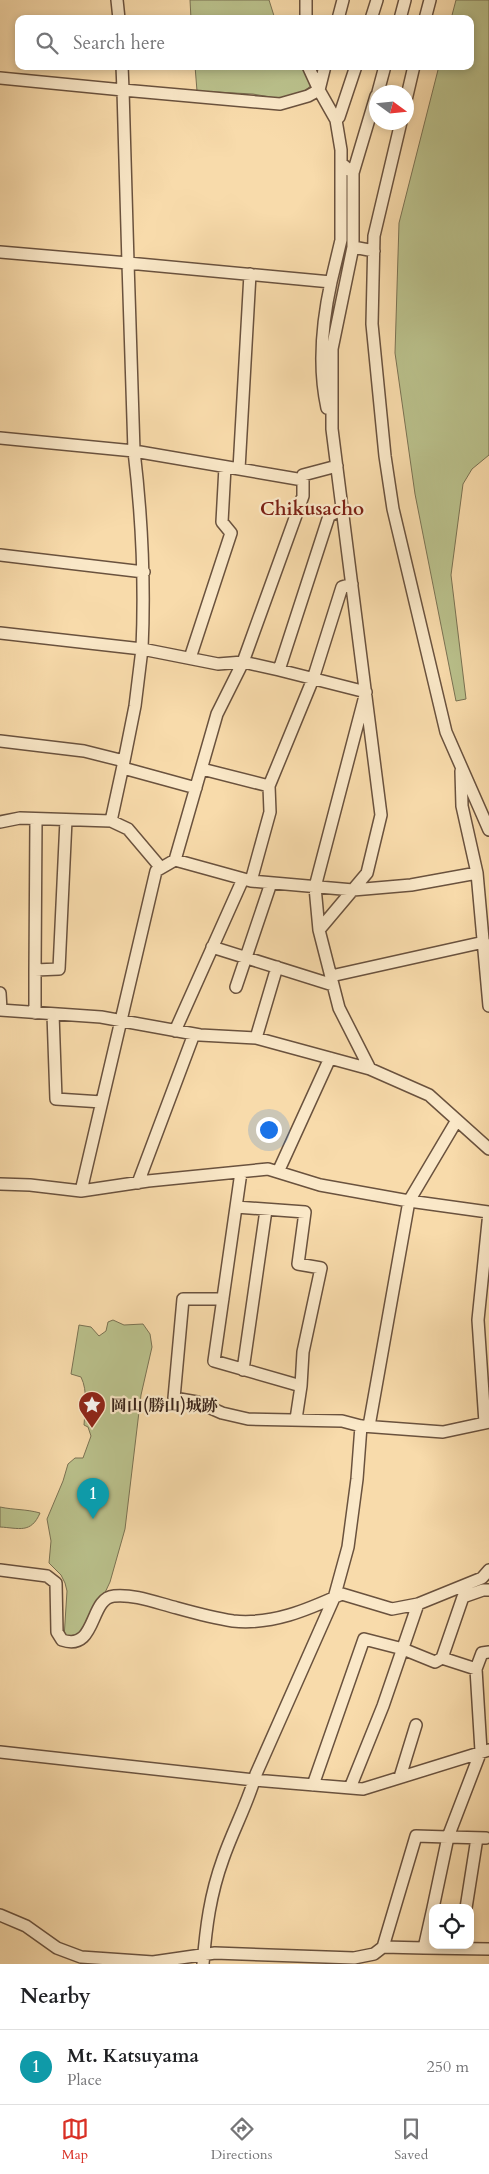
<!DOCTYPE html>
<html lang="en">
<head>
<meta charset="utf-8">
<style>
  body { margin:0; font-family:Cardo,"Noto Serif JP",serif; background:#f2f2f2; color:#202124 }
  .controls { position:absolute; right:15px; bottom:15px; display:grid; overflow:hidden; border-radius:10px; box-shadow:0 2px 8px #0003 }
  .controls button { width:45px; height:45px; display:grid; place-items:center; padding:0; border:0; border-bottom:1px solid #e0e0e0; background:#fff; color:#202124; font:25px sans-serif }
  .compass { position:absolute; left:369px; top:85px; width:45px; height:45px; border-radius:50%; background:#fff; box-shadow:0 2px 8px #0003; rotate:105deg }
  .you { position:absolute; left:268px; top:1129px; width:18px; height:18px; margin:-12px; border:4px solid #fff; border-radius:50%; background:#1a73e8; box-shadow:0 0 0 8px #1a73e833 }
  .badge { display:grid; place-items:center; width:32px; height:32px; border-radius:50%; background:#d93025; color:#fff; font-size:16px; font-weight:700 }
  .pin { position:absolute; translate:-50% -41px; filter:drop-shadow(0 1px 2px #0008) }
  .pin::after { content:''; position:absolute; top:26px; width:18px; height:15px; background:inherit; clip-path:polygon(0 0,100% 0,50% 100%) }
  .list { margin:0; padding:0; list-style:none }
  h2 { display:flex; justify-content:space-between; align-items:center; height:65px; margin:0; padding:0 20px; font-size:21px }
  h2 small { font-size:16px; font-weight:400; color:#757577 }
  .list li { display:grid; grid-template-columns:32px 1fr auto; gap:15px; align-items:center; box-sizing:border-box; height:75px; padding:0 20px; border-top:1px solid #e0e0e0 }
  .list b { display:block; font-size:19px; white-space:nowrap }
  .list p { margin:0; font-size:16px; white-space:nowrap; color:#757577 }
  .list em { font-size:16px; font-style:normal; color:#757577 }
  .icon { flex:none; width:28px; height:28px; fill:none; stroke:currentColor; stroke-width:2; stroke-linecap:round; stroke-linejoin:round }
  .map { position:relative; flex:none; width:489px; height:1964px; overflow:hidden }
  .search { position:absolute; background:#fff; box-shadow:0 2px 8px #0003; left:15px; right:15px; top:15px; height:55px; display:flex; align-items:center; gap:12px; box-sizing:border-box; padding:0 18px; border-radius:10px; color:#757577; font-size:19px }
  .sheet { height:140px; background:#fff }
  nav { display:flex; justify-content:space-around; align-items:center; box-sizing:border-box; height:70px; border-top:1px solid #e0e0e0; background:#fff; font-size:14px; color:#757577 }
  nav a { display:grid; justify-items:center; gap:2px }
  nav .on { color:#d93025 }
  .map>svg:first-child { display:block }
  .green { fill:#bac18c; stroke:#7a7253 }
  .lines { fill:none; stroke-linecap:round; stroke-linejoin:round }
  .minor-casing { stroke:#6a523e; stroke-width:14 }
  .minor { stroke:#fae8c8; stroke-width:11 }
  .labels { text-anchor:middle; stroke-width:4.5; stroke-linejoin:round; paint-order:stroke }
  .poi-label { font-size:16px; font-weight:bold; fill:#3a241a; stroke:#fae8c8; text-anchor:start }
  .quarter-label { font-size:19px; font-weight:bold; fill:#7a1f14; stroke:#fae8c8 }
</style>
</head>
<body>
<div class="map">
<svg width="489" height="1964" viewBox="0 0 489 1964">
  <rect width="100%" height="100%" fill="#f8dbab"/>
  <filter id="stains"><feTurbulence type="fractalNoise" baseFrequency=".004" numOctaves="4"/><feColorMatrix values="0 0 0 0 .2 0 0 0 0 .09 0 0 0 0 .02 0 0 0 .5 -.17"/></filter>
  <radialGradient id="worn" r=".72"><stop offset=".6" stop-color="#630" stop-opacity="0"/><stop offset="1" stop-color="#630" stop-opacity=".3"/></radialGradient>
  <path class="green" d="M 190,0 L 269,0 L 275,19 L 191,19 Z
    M 456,0 L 489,0 L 489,455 L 472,469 L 463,484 L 451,575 L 466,699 L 456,701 L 415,494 L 395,353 L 399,223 L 439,66 L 470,66 L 470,19 L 451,19 Z
    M 195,66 L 304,66 L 312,85 L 296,97 L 281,99 L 253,94 L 197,91 Z
    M 113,1320 L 124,1325 L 143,1324 L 150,1334 L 152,1347 L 141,1395 L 125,1529 L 110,1582 L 84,1637 L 64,1638 L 67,1591 L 65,1583 L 61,1575 L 49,1563 L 51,1541 L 47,1519 L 63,1481 L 68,1464 L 75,1458 L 83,1458 L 91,1436 L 88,1427 L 84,1425 C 85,1410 88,1391 81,1377 L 71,1374 L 79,1325 L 91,1327 L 99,1336 L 106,1331 L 108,1322 Z
    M 0,1507 C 14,1510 26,1509 40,1513 C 31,1534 19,1528 0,1527 Z"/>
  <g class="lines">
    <defs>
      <path id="minor" d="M 117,0 L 119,19
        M 306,19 L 306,0
        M 338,19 L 343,0
        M 371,19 L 377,0
        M 400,19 L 405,0
        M 425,19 L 430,0
        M 308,66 L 319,90
        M 0,78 L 123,90 L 122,66
        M 319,90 L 325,66
        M 378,92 L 385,66
        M 406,100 L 414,66
        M 336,120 L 339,117 L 356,66
        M 401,122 L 374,236 L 372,324 L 385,456 L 393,509 L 446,732 L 489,830
        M 342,164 L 353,173 L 353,247
        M 353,173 L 376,96
        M 0,252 L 128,263 L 123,90 L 280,104 L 308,96 L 319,90 L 336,120 L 341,150 L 341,240 L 331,282
        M 0,438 L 134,451 L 128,263 L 331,282 C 322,323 318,367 327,408
        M 239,469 L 250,274
        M 0,555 L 144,572
        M 352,584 L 342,587 L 313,679 L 269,786 L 270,812 L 251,881 L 353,890 L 411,885 L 477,873
        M 0,633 L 142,649 L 135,706 L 124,761
        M 190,658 L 231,533 L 222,522 L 225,467
        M 243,662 L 218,664 L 142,649 C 145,583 142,518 134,451 L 303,480
        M 243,662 L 217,714 L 175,860 L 251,881
        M 279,670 L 243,662 L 303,496 L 303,475 L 337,466
        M 0,741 L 84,751 L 124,761 L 111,821 L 128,829 L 161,868
        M 123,768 L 196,788
        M 202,769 L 269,786
        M 461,771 L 462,806 L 477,873 L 489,1006
        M 36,819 L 35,970 L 59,969 L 66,820
        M 0,822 L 20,818 L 111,821
        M 319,930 L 315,887 L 366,692 L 279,670 L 329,516 L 342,509
        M 212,947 L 333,985
        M 35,970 L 35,1013
        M 331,976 L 484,942
        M 236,987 L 271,883
        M 0,993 L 1,1010
        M 0,1010 L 101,1017 L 200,1035 L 256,1038 L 370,1069 L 429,1095 L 489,1149
        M 53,1014 L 56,1099 L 102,1102
        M 175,1031 L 243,879
        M 256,1038 L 277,967
        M 370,1069 L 339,1008 L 319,930 L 367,873 L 381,815 L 332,429 L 332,349 L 353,247 L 374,251
        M 241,1172 L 214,1361 L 301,1386 L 296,1419
        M 278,1172 L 330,1058
        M 138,1183 L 194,1034
        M 0,1184 L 30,1185 L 81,1191 L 148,1181 L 268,1169 L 320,1185 L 409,1201 L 488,1212
        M 81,1191 L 156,871 L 175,860
        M 236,1207 L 305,1212 L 298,1264 L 321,1268 L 303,1352 L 301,1386
        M 243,1370 L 266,1210
        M 485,1423 L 478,1320 L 489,1212
        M 362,1426 L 443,1432 L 489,1422
        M 369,1426 L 409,1201 L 457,1120
        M 0,1570 L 47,1576 L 56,1583 L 57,1632 L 62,1640 C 97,1652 89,1598 114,1596 C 135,1594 157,1603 177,1608 C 195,1613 214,1618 233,1621 C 272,1625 307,1610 342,1594 L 392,1609 L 418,1604 L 482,1578 L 489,1570
        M 489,1590 L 483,1590 L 463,1597 L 442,1658 L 476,1669 L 482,1653 L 489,1652
        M 476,1669 L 481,1751 L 448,1837 L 486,1838
        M 0,1752 L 254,1780 L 363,1789 L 489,1750
        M 400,1777 L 416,1725
        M 313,1785 L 364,1639 L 403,1649 L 435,1662 L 442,1658
        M 350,1788 L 383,1706 L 418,1604
        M 433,1908 L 424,1948 L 489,1949
        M 466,1908 L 477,1838
        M 0,1915 L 26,1926 L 57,1948 L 81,1957 L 153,1962 L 215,1953 L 354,1958 L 374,1954 L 383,1947
        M 424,1948 L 383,1947 L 416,1836 L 448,1837 L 433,1908
        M 203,1964 C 206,1927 210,1895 223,1859 C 233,1830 248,1803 256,1774 L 334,1598 L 348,1547 L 357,1479 L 361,1426 L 342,1421 L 248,1419 L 222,1413 L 197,1402 L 174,1398 L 183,1299 L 223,1299"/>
    </defs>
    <use href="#minor" class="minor-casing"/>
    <use href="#minor" class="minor"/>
  </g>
  <defs>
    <symbol id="sight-pin" viewBox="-11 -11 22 30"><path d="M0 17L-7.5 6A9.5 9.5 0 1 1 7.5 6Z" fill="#8f2418" stroke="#fae8c8"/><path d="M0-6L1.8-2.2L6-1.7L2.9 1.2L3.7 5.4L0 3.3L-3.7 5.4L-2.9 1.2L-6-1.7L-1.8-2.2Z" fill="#fff"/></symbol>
  </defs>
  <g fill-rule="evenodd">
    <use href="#sight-pin" x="76" y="1389" width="32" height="43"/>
  </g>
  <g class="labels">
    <g class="poi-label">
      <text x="111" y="1411">岡山(勝山)城跡</text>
    </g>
    <g class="quarter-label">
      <text x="312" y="515">Chikusacho</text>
    </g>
  </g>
  <rect width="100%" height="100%" filter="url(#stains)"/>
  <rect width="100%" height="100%" fill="url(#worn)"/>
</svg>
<div class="controls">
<button><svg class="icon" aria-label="locate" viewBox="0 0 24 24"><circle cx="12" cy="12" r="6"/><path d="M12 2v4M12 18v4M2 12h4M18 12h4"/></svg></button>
</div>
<svg class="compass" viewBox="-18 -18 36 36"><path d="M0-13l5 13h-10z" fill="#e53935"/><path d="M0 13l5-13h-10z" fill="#757577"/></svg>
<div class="you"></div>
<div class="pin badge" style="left:93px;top:1519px;background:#0f9aa8">1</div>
<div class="search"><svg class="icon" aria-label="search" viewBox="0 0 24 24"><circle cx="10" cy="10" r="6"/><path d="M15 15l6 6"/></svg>Search here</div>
</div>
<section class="sheet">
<h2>Nearby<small></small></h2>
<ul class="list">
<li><span class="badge" style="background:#0f9aa8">1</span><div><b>Mt. Katsuyama</b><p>Place</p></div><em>250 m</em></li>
</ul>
</section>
<nav>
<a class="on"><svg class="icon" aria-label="map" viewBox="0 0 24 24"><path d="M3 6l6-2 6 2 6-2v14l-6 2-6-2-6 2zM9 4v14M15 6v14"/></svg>Map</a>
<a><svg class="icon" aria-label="directions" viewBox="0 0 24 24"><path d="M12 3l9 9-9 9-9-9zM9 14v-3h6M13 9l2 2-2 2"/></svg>Directions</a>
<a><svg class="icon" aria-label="saved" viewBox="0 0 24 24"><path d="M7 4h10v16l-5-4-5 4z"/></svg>Saved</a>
</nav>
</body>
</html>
